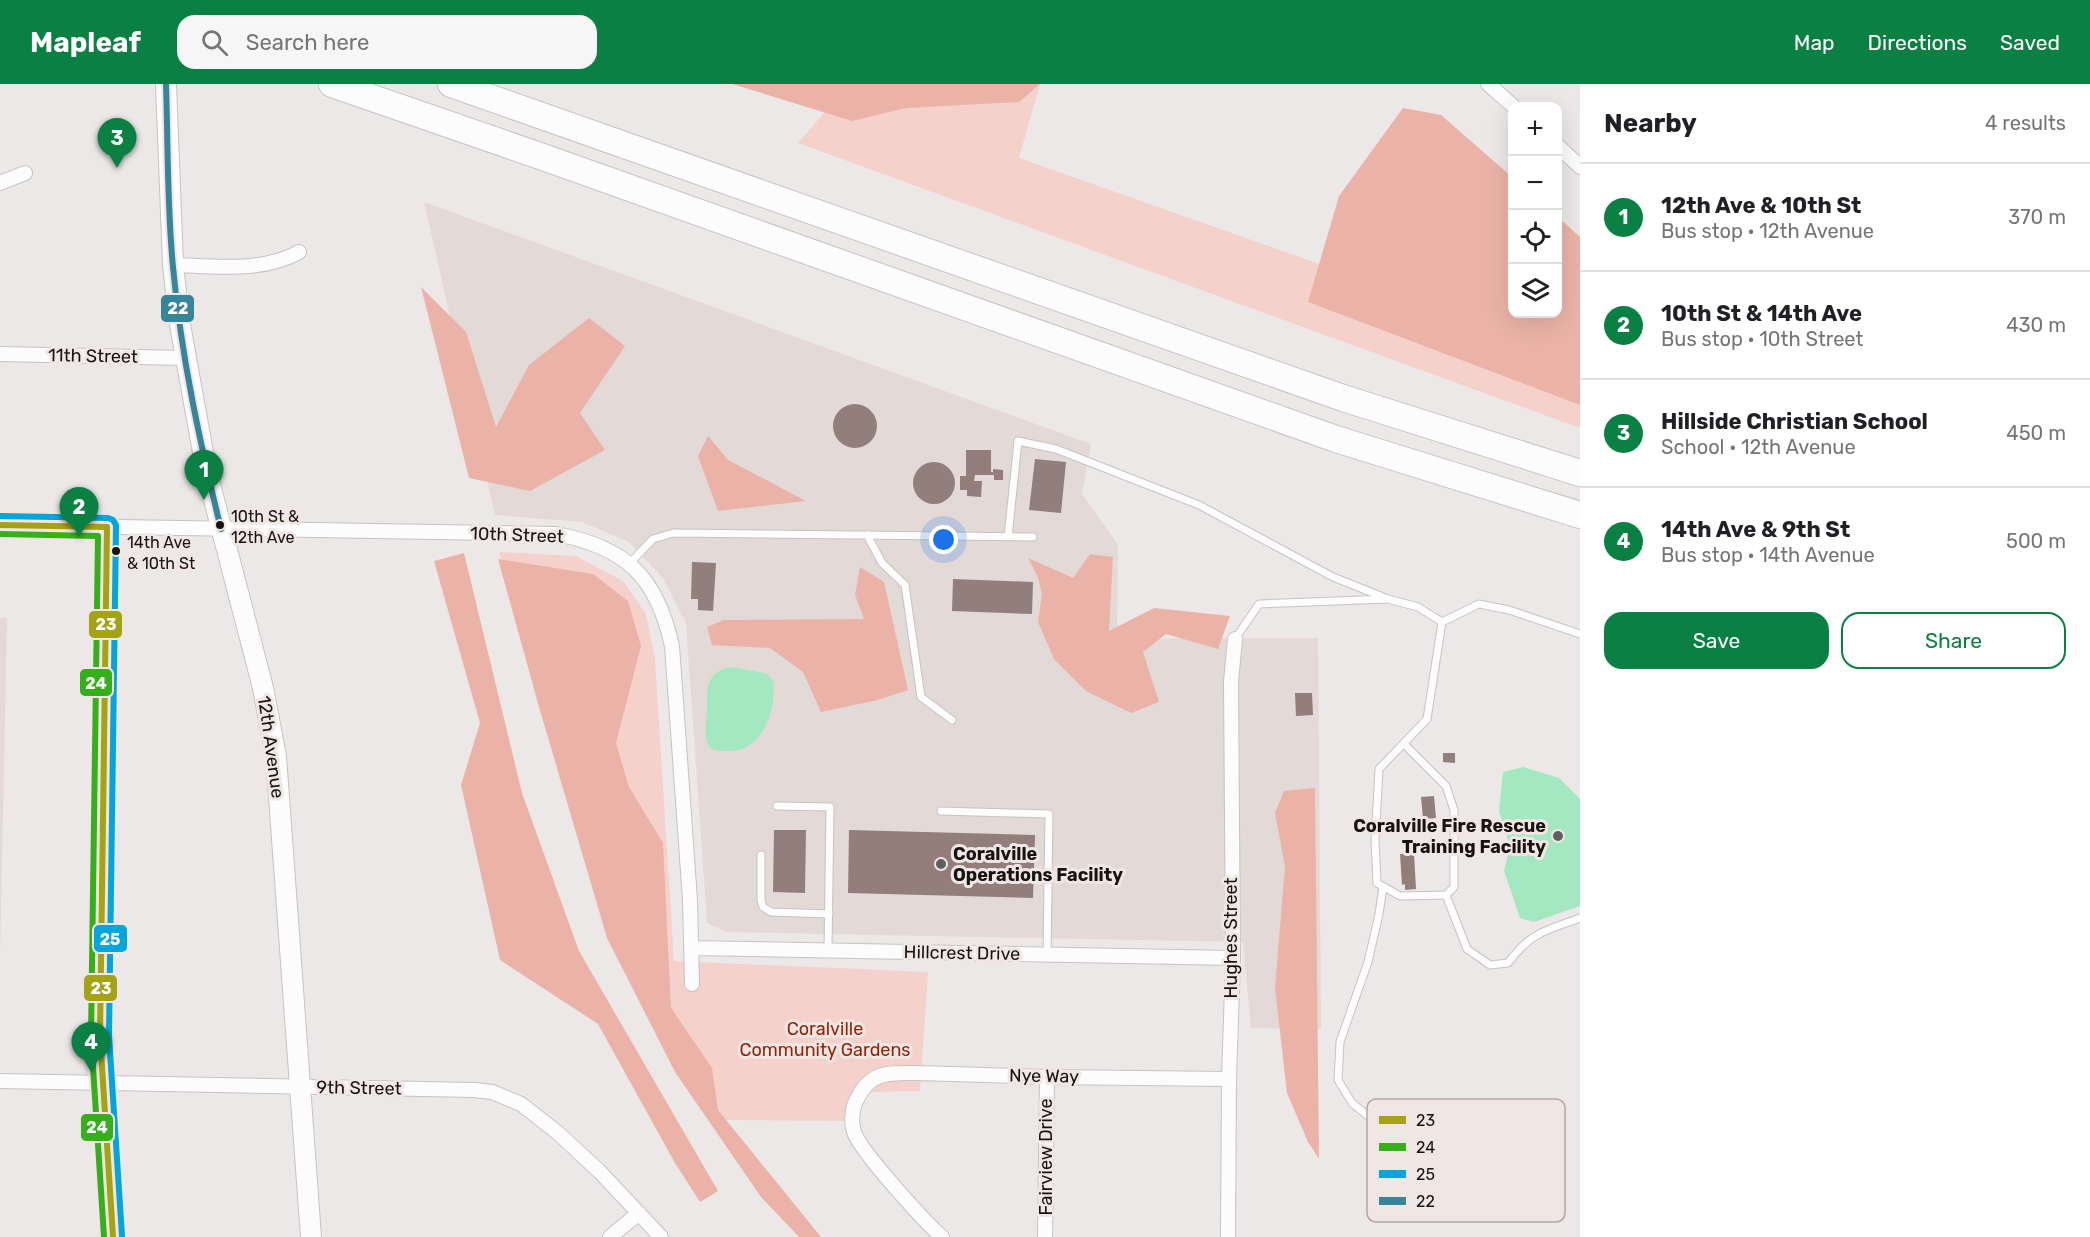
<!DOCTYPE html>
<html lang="en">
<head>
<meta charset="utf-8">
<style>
  body { margin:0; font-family:Rubik,sans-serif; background:#f6f6f6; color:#202124 }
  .controls { position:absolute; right:18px; top:18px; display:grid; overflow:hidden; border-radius:12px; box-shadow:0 6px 24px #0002 }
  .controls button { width:54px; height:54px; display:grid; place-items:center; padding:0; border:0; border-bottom:2px solid #e0e0e0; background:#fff; color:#202124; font:30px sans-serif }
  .you { position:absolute; left:944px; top:456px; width:21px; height:21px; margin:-15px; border:4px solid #fff; border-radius:50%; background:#1a73e8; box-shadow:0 0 0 9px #1a73e833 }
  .badge { display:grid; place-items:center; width:39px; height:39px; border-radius:50%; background:#0b8043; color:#fff; font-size:20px; font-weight:700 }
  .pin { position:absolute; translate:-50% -50px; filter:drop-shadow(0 2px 3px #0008) }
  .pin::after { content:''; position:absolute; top:32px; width:21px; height:18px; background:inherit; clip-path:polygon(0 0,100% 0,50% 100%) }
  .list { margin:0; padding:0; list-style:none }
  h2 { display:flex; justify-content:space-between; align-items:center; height:78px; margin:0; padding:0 24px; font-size:26px }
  h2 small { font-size:20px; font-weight:400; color:#757577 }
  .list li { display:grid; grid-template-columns:39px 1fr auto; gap:18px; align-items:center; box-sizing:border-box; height:108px; padding:0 24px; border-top:2px solid #e0e0e0 }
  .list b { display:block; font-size:22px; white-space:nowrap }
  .list p { margin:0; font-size:20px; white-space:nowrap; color:#757577 }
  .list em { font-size:20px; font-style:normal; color:#757577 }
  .actions { display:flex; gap:12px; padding:18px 24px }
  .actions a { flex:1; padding:14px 0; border:2px solid #0b8043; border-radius:18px; text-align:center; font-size:21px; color:#0b8043 }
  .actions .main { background:#0b8043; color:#fff }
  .icon { flex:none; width:33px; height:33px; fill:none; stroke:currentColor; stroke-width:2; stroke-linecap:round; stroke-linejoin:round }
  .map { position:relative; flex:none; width:1580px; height:1153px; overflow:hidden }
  header { display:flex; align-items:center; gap:36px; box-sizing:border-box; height:84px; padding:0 30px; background:#0b8043; color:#fff }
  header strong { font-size:28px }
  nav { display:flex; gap:33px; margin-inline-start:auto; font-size:21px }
  .search { width:420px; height:54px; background:#f6f6f6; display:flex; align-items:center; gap:15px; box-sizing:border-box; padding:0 21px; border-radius:18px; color:#757577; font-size:22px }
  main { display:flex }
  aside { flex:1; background:#fff }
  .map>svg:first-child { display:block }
  .built { fill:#e3d9d7 }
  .green { fill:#f4d1ca }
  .forest { fill:#ebb3a7 }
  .water { fill:#a3e8c0 }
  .building { fill:#927e7b }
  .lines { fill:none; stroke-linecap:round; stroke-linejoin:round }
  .lane-casing { stroke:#c6c3c2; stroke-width:9 }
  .street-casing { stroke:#c6c3c2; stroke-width:16 }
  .secondary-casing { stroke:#c6c3c2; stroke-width:22 }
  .highway-casing { stroke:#c6c3c2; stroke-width:28 }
  .lane { stroke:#fcfcfc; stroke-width:7 }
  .street { stroke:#fcfcfc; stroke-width:14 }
  .secondary { stroke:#fcfcfc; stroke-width:20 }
  .highway { stroke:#fcfcfc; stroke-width:26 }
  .bus-1-casing { stroke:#f0e7e5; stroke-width:10 }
  .bus-2-casing { stroke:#f0e7e5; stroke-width:10 }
  .bus-3-casing { stroke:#f0e7e5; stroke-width:10 }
  .bus-4-casing { stroke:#f0e7e5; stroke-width:10 }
  .bus-1 { stroke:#a6a215; stroke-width:6 }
  .bus-2 { stroke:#36b01a; stroke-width:6 }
  .bus-3 { stroke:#02a6dc; stroke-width:6 }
  .bus-4 { stroke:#378599; stroke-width:6 }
  .bus-dot { fill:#161313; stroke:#f0e7e5; stroke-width:2 }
  .poi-dot { fill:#615e5e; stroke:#f0e7e5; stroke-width:2 }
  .labels { text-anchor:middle; stroke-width:6; stroke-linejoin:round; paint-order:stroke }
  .bus-label { font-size:16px; fill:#161313; stroke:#f0e7e5; text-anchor:start }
  .street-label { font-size:18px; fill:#161313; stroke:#f0e7e5 }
  .poi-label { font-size:18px; font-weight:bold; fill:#161313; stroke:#f0e7e5; text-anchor:end }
  .park-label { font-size:18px; fill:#962205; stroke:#f0e7e5 }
  .key { fill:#f0e7e5; stroke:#afa7a6; stroke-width:1.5 }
  .key-label { font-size:16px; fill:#161313 }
  .line-badge { stroke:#f0e7e5; stroke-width:2 }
  .badge-label { font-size:16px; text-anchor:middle; font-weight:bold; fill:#fff }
</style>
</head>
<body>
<header>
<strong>Mapleaf</strong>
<div class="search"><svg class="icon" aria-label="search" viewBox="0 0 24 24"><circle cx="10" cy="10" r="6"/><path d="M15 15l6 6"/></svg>Search here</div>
<nav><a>Map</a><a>Directions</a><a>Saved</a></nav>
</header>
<main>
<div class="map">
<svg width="1580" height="1153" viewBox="0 0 1580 1153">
  <rect width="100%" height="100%" fill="#ede8e8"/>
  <path class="built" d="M 424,118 L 1091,360 L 1082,410 L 1118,461 L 1117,555 L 1318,554 L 1321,945 L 1251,944 L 1243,858 L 726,848 L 707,839 L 686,539 L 663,494 L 629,458 L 582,438 L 495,431 Z
    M 0,534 L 7,534 L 0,876 Z"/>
  <path class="green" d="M 849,0 L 1040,0 L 1019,74 L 1342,188 L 1512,230 L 1558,230 L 1580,210 L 1580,344 L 798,59 Z
    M 499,468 L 576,472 L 623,497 L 646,530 L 655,575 L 674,877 L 928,888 L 920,1007 L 868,1008 L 849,1037 L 719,1036 L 599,810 Z"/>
  <path class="forest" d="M 732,0 L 1040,0 L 1019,18 L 906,24 L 852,37 Z
    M 1403,24 L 1441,31 L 1512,93 L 1512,230 L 1558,230 L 1558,133 L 1580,153 L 1580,321 L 1308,218 L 1339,112 Z
    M 421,203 L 466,248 L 496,343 L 529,281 L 589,234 L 625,262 L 580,329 L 605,366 L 530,407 L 469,394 Z
    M 708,352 L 728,376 L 806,417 L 718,427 L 698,372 Z
    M 464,469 L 522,709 L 579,867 L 718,1107 L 700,1118 L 675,1079 L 598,940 L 500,876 L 461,701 L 480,639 L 434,477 Z
    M 1090,470 L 1113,473 L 1109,547 L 1154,524 L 1230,532 L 1218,565 L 1166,550 L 1143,568 L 1159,618 L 1131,629 L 1086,607 L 1054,575 L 1038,538 L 1042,510 L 1038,493 L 1028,474 L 1073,494 Z
    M 498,475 L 593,490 L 628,517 L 641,562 L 616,659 L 629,703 L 663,759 L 671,924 L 712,984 L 718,1026 L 821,1153 L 799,1153 L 761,1113 L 675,988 L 607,854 L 539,623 Z
    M 860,483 L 884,498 L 908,606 L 878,616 L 821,628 L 803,588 L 770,564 L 712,561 L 707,543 L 724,536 L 864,535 L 855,511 Z
    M 1315,704 L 1319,1075 L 1308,1058 L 1287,1009 L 1275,904 L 1285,782 L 1275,729 L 1284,707 Z"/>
  <path class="water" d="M 730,583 L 765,589 L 773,596 C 777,625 763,669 727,667 C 724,667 717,667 714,666 C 701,660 707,637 707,627 C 708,616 705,605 711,595 C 715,588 722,585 730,583 Z
    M 1523,683 L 1559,694 L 1580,715 L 1580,822 L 1534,838 L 1520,834 L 1504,787 L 1510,763 L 1499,727 L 1503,688 Z"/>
  <path class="building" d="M833 342a22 22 0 1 1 44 0a22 22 0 1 1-44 0Z
    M 966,366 L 991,366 L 991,388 L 993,388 L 993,385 L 1003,386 L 1003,396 L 994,396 L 994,391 L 975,391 L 974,397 L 982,397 L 981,413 L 967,412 L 967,406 L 960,406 L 960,392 L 966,392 Z
    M 1035,375 L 1066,378 L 1061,429 L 1029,426 Z
    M913 399a21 21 0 1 1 42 0a21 21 0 1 1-42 0Z
    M 692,478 L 716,479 L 713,527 L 698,526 L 698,515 L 691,515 Z
    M 953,495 L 1033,498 L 1032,530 L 952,527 Z
    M 1295,609 L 1312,609 L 1313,631 L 1296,632 Z
    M 1443,669 L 1455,669 L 1455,679 L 1443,678 Z
    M 1434,712 L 1436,734 L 1423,735 L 1421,713 Z
    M 774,746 L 806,746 L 805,809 L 773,808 Z
    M 849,746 L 1035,751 L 1033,814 L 848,809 Z
    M 1414,769 L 1416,805 L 1405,806 L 1405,800 L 1402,801 L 1400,770 Z"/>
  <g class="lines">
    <defs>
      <path id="lane" d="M 867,451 L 882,479 L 905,501 L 921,613 L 952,636
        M 1008,453 L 1018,357 L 1056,365 L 1199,421 L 1333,493 L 1388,515
        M 629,480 L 653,455 L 673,449 L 1033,453
        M 1442,538 L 1427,635 L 1379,685 L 1375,757 L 1377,799 L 1400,812 L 1446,811 L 1467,865 L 1490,881 L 1508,879 C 1531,848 1545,847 1580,834
        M 1235,555 L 1259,520 L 1388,515 L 1418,523 L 1442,538 L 1479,520 L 1509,526 L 1580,550
        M 1404,660 L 1446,702 L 1454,726 L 1454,803 L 1446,811
        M 777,722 L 830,723 L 828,867
        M 941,727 L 1049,730 L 1047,870
        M 761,771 L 761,816 L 763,823 L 771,828 L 829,830
        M 1383,803 L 1379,830 L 1368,878 L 1340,958 L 1338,996 L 1352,1019 L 1378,1040 L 1407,1050 L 1477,1059"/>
      <path id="street" d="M 1488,0 L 1513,22
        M 1558,62 L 1580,83
        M 0,99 L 25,89
        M 173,181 C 213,182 262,189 299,168
        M 0,270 L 185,274
        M 0,441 L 556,450 C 626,463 657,493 672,562 L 690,816 L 692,900
        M 107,443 L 100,952 L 113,1153
        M 691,864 L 1233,874
        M 0,997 L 474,1006 L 492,1008 L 521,1020 L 558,1049 L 600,1088 L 661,1153
        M 610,1153 L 639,1129
        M 942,1153 C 925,1138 860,1067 854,1048 C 851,1039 852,1025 856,1017 C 870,987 887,989 917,989 L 1047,993 L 1229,995
        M 1045,1153 L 1047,993
        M 1228,1153 L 1229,995 L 1233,874 L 1231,598 L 1235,555"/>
      <path id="secondary" d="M 166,0 L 173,181 L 179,235 L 206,385 L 263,604 L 276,672 L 311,1153"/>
      <path id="highway" d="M 332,0 L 540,72 L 1336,355 L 1580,431
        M 451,0 L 1343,314 L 1580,389"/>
    </defs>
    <use href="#lane" class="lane-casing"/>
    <use href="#street" class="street-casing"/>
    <use href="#secondary" class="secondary-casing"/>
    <use href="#highway" class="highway-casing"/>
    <use href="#lane" class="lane"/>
    <use href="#street" class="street"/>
    <use href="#secondary" class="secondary"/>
    <use href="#highway" class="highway"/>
    <defs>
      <path id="bus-1" d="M 0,441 L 107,443 L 100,952 L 113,1153"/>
      <path id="bus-2" d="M 0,450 L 98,452 L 91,952 L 104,1153"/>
      <path id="bus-3" d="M 0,432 L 108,434 L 113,436 L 116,441 L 109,952 L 122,1152"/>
      <path id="bus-4" d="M 166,0 C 168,61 167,122 173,183 C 181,272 200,359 221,445"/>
    </defs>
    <use href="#bus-1" class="bus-1-casing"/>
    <use href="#bus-2" class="bus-2-casing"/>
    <use href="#bus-3" class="bus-3-casing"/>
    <use href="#bus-4" class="bus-4-casing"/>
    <use href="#bus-1" class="bus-1"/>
    <use href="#bus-2" class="bus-2"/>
    <use href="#bus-3" class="bus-3"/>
    <use href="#bus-4" class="bus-4"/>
  </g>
  <g class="bus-dot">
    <circle cx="220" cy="441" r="5"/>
    <circle cx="116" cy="467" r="5"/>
  </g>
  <g class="poi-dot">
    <circle cx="1558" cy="752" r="6"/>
    <circle cx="941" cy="780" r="6"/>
  </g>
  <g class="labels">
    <g class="bus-label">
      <text x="231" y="438">10th St &amp;<tspan x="231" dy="21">12th Ave</tspan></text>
      <text x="127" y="464">14th Ave<tspan x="127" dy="21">&amp; 10th St</tspan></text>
    </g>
    <g class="street-label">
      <text transform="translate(93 272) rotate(1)" y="6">11th Street</text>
      <text transform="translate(517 451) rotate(2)" y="6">10th Street</text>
      <text transform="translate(271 663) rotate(82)" y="6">12th Avenue</text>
      <text transform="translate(1231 854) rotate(-90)" y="6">Hughes Street</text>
      <text transform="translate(962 869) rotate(1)" y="6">Hillcrest Drive</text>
      <text transform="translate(1044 992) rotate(1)" y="6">Nye Way</text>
      <text transform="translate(359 1004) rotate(1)" y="6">9th Street</text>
      <text transform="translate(1046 1073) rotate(-90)" y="6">Fairview Drive</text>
    </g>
    <g class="poi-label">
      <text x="1546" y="748">Coralville Fire Rescue<tspan x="1546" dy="21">Training Facility</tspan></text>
      <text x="953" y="776" text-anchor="start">Coralville<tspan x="953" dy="21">Operations Facility</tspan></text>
    </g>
    <g class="park-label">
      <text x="825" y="951">Coralville<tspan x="825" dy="21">Community Gardens</tspan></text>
    </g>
  </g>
  <rect x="1367" y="1015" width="198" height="123" rx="9" class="key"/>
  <rect x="1379" y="1032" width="27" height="8" fill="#a6a215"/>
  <rect x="1379" y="1059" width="27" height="8" fill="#36b01a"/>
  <rect x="1379" y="1086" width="27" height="8" fill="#02a6dc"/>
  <rect x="1379" y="1113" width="27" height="8" fill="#378599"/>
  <g class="key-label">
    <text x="1416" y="1042">23</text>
    <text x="1416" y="1069">24</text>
    <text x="1416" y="1096">25</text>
    <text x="1416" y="1123">22</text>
  </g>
  <g class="line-badge">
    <rect x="160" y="210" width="35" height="29" rx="6" fill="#378599"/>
    <rect x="88" y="526" width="35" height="29" rx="6" fill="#a6a215"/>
    <rect x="79" y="584" width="34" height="29" rx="6" fill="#36b01a"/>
    <rect x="93" y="840" width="35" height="29" rx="6" fill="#02a6dc"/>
    <rect x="83" y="890" width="35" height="28" rx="6" fill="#a6a215"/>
    <rect x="80" y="1029" width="34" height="29" rx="6" fill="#36b01a"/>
  </g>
  <g class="badge-label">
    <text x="178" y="230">22</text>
    <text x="106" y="546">23</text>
    <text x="96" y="605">24</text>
    <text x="110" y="861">25</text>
    <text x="101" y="910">23</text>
    <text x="97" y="1049">24</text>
  </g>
</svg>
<div class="controls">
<button>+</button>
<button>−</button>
<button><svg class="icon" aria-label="locate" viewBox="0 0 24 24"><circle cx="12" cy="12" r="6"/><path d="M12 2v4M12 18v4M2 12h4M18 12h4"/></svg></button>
<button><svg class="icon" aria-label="layers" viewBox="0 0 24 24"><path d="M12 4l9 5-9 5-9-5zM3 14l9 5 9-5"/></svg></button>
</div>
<div class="you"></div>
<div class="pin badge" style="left:204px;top:416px">1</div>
<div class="pin badge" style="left:79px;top:453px">2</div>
<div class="pin badge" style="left:117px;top:84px">3</div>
<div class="pin badge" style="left:91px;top:988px">4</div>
</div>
<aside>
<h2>Nearby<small>4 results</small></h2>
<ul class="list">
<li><span class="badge">1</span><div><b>12th Ave &amp; 10th St</b><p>Bus stop · 12th Avenue</p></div><em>370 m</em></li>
<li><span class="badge">2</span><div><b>10th St &amp; 14th Ave</b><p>Bus stop · 10th Street</p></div><em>430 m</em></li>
<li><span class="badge">3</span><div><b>Hillside Christian School</b><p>School · 12th Avenue</p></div><em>450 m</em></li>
<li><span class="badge">4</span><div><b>14th Ave &amp; 9th St</b><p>Bus stop · 14th Avenue</p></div><em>500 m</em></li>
</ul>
<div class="actions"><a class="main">Save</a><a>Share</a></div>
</aside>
</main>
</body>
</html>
